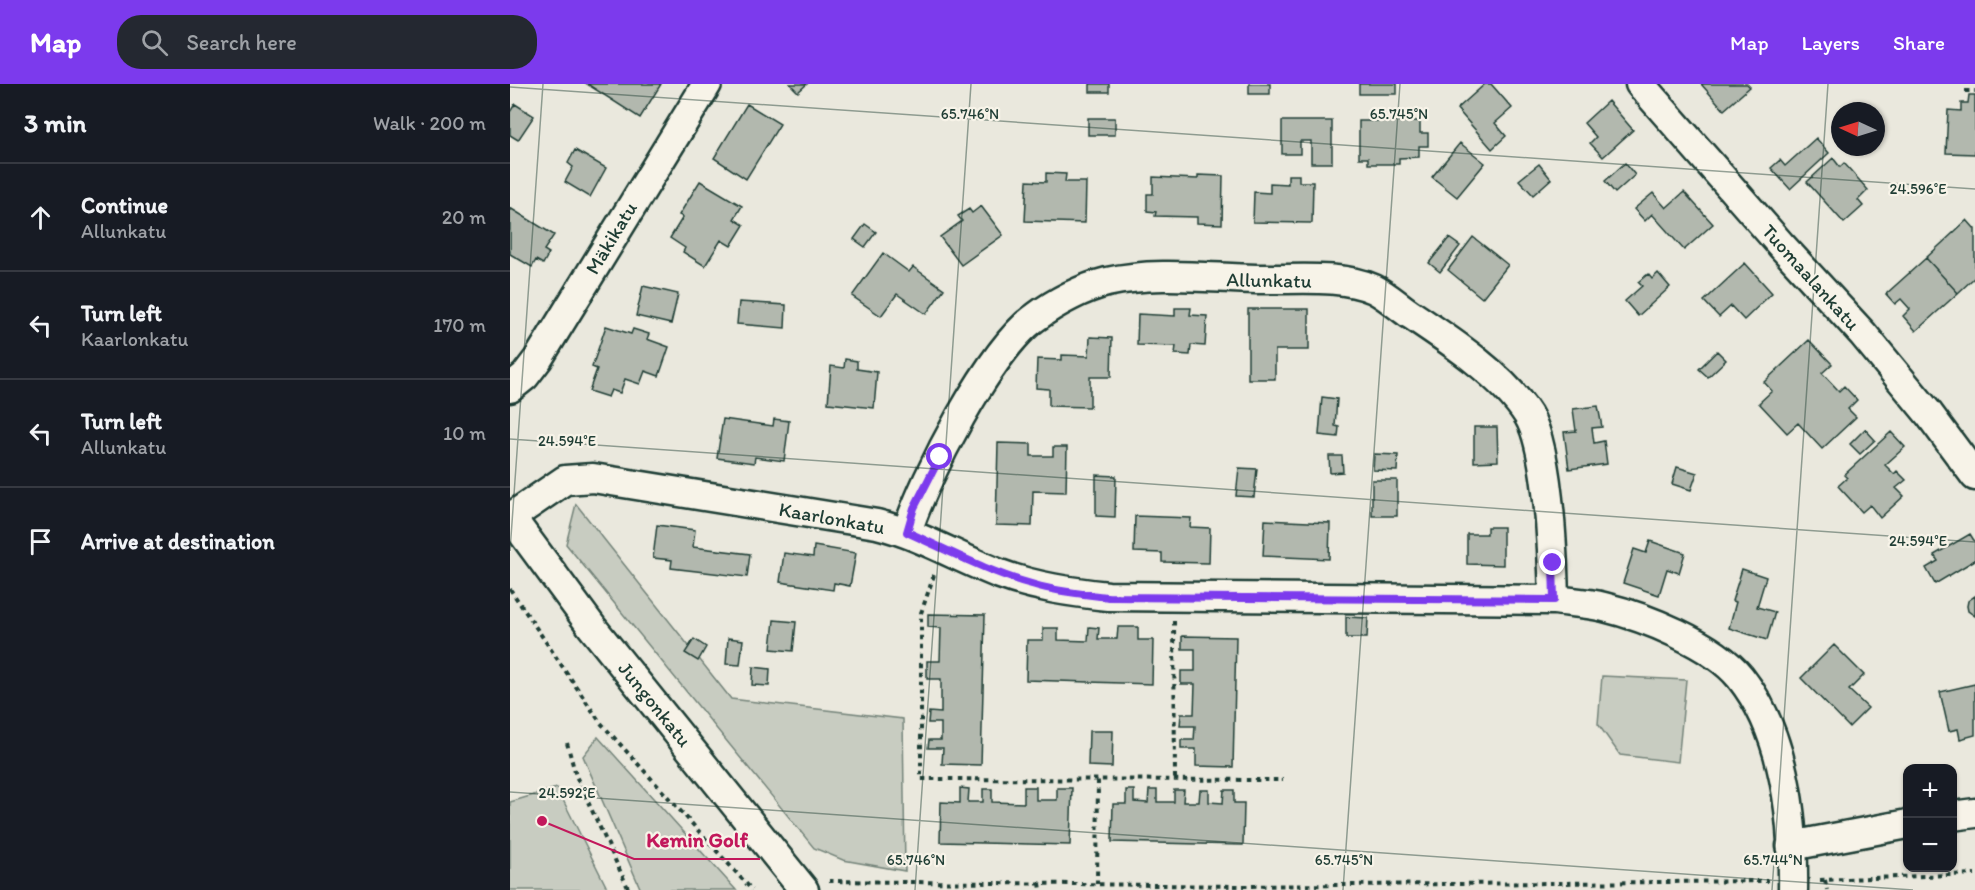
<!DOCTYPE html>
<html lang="en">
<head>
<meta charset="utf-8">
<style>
  body { margin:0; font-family:Itim,sans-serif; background:#242831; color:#f1f3f6 }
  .controls { position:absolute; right:18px; bottom:18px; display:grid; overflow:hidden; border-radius:12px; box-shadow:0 2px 4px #0004 }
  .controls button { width:54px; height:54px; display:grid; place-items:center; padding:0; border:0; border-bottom:2px solid #363941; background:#171b24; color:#f1f3f6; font:30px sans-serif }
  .compass { position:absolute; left:1321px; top:18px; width:54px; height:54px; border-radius:50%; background:#171b24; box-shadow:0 2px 4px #0004; rotate:274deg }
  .stop { position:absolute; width:18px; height:18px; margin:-14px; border:4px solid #7c3aed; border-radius:50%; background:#fff }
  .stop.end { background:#7c3aed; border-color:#fff; box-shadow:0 2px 6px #0008 }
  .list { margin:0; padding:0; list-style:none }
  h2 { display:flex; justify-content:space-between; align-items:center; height:78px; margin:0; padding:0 24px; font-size:26px }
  h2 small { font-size:20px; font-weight:400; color:#9ea1a6 }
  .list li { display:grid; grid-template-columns:39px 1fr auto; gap:18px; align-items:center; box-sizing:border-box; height:108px; padding:0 24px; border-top:2px solid #363941 }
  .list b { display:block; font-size:22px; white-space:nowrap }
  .list p { margin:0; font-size:20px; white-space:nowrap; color:#9ea1a6 }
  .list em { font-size:20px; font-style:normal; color:#9ea1a6 }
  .icon { flex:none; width:33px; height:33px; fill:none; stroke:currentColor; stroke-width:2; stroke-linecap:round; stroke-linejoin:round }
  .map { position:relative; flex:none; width:1465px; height:806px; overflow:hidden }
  header { display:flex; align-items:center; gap:36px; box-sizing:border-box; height:84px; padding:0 30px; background:#7c3aed; color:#fff }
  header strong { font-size:28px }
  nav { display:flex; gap:33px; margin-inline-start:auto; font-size:21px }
  .search { width:420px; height:54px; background:#242831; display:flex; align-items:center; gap:15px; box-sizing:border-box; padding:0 21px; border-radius:24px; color:#9ea1a6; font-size:22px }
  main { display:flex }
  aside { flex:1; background:#171b24 }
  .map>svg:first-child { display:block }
  .green { fill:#c8ccc1; stroke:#74847a; stroke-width:1.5 }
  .building { fill:#b2b8ae; stroke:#1f3d34; stroke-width:1.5 }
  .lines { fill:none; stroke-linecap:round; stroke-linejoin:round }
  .minor-casing { stroke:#1f3d34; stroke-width:33 }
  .path { stroke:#1f3d34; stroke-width:4; stroke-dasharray:4.5 4.5; stroke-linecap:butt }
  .minor { stroke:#f7f3e8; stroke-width:28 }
  .route { stroke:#7c3aed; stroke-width:8 }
  .ticks { fill:none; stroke:#1f3d34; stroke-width:1.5; stroke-opacity:0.45 }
  .labels { text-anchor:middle; stroke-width:4.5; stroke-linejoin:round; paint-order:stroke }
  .street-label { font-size:20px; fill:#1f3d34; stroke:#f7f3e8 }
  .ticks-label { font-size:15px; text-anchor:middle; fill:#1f3d34; stroke:#f7f3e8; stroke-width:4.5; stroke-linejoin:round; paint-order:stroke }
  .leader { fill:none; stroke:#c2185b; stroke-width:2 }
  .callout-dot { fill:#c2185b; stroke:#f7f3e8; stroke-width:2 }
  .callout-label { font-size:21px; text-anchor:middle; font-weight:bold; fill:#c2185b; stroke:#f7f3e8; stroke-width:4.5; stroke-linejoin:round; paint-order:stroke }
</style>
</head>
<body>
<header>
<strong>Map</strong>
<div class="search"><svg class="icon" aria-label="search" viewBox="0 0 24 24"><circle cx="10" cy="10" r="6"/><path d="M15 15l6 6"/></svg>Search here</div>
<nav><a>Map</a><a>Layers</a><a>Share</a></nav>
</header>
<main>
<aside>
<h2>3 min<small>Walk · 200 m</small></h2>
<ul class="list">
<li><svg class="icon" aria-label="ahead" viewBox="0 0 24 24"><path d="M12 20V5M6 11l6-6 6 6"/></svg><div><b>Continue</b><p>Allunkatu</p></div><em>20 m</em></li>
<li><svg class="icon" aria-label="left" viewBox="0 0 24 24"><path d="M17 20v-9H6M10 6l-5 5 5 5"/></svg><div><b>Turn left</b><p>Kaarlonkatu</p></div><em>170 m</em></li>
<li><svg class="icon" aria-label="left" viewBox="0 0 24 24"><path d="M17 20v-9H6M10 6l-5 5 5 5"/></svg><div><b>Turn left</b><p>Allunkatu</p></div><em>10 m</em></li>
<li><svg class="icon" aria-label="arrive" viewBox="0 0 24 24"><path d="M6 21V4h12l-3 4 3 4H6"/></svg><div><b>Arrive at destination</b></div></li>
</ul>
</aside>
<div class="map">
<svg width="1465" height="806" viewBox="0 0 1465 806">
  <rect width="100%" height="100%" fill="#eae8dd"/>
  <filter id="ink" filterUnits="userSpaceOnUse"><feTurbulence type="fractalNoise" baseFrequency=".0167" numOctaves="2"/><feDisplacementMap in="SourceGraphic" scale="12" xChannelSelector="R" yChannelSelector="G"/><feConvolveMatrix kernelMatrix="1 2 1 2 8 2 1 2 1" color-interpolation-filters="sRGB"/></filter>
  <g filter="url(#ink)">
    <path class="green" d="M 66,420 L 221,615 L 393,635 L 395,787 L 333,776 L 304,764 L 56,460 Z
      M 1092,592 L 1176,596 L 1168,678 L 1110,671 L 1088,640 Z
      M 88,653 L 226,806 L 131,806 L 73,672 Z
      M 47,704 L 98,806 L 0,806 L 0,718 Z"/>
    <path class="building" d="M 77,0 L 151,0 L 130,34 Z
      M 280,0 L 297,0 L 288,8 Z
      M 580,0 L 599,0 L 599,8 L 580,8 Z
      M 739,0 L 760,0 L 760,10 L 739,10 Z
      M 849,0 L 887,0 L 887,10 L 849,10 Z
      M 975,0 L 981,0 L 1002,24 L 985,39 L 996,52 L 982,65 L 947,25 Z
      M 1191,0 L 1237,0 L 1240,3 L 1214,26 Z
      M 1459,11 L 1465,11 L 1465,70 L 1436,69 L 1438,26 L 1451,27 L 1451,19 L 1458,19 Z
      M 1098,17 L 1123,46 L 1093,73 L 1080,59 L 1086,53 L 1074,39 Z
      M 5,20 L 24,32 L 8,56 L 0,51 L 0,28 Z
      M 237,20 L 270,40 L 236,95 L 204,74 Z
      M 578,34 L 605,34 L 605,51 L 578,51 Z
      M 772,37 L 822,37 L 822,79 L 801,79 L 801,57 L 790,57 L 790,70 L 772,70 Z
      M 849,37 L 910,37 L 910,49 L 918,49 L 918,62 L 909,62 L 909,73 L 889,74 L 889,80 L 858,80 L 858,74 L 849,74 Z
      M 1306,54 L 1319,69 L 1280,105 L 1261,84 L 1270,76 L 1275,82 Z
      M 950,59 L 975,79 L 947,113 L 922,93 Z
      M 65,66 L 96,84 L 80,113 L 55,98 L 63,83 L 58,79 Z
      M 1323,74 L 1330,83 L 1334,79 L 1358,106 L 1348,116 L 1353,122 L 1334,139 L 1297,98 Z
      M 1115,79 L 1125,91 L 1105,109 L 1095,97 Z
      M 1029,80 L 1041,95 L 1023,111 L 1009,96 Z
      M 536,89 L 556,90 L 555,98 L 576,98 L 575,139 L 515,137 L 517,97 L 536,98 Z
      M 688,91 L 713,92 L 712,140 L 687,139 L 687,133 L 645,132 L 646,128 L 637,127 L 637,110 L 643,110 L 643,93 L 688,95 Z
      M 778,91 L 789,91 L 789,98 L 803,98 L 802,139 L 743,138 L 744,108 L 760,109 L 760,99 L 778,100 Z
      M 190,97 L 232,122 L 224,135 L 234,141 L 221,162 L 211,156 L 195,182 L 173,168 L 175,164 L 160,154 L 173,133 L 169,131 Z
      M 1174,108 L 1203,140 L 1174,166 L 1142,130 L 1135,137 L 1124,125 L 1143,109 L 1156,124 Z
      M 471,122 L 493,151 L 451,181 L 430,153 L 452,137 L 448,132 L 459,125 L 462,129 Z
      M 0,124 L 44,151 L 34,166 L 39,169 L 33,180 L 26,176 L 22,183 L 0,170 Z
      M 1457,136 L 1465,145 L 1465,193 L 1448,209 L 1416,174 Z
      M 355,140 L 366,148 L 355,163 L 344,155 Z
      M 963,153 L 998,181 L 972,214 L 938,186 Z
      M 939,154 L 950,162 L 930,188 L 919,179 Z
      M 373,169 L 399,188 L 403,183 L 434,205 L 416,230 L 387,210 L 371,232 L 342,212 Z
      M 1416,174 L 1448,209 L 1406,247 L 1393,232 L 1400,225 L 1391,215 L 1385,220 L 1376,210 Z
      M 1235,179 L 1262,209 L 1234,236 L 1221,222 L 1209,233 L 1194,217 Z
      M 1148,189 L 1160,203 L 1128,232 L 1115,217 L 1132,202 L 1128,198 L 1138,190 L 1142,195 Z
      M 133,202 L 168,210 L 161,240 L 126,232 Z
      M 229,218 L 276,221 L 275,244 L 227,240 Z
      M 665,224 L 681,224 L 680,231 L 697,232 L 695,262 L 681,261 L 680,271 L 665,270 L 666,262 L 627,261 L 628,230 L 665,232 Z
      M 738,225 L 799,225 L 799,266 L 765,266 L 765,295 L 738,295 Z
      M 96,242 L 121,250 L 123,245 L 139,250 L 137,255 L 159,263 L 149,292 L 135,287 L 130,300 L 115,295 L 110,309 L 101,306 L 98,313 L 79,307 L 87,285 L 82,283 Z
      M 580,253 L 602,254 L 601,293 L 580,293 L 580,323 L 539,322 L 539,305 L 526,304 L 527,275 L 552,276 L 552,271 L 579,272 Z
      M 1299,256 L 1322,280 L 1312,289 L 1329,307 L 1334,302 L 1347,316 L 1338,325 L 1346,333 L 1312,365 L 1288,339 L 1277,349 L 1249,319 L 1262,307 L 1254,298 Z
      M 1207,267 L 1216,276 L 1198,293 L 1189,285 Z
      M 335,275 L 347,277 L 347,285 L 367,288 L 364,324 L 318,319 L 321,282 L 334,284 Z
      M 812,313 L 827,315 L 825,342 L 829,343 L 828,353 L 809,351 Z
      M 1088,322 L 1092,343 L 1082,344 L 1084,359 L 1094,357 L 1097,380 L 1059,385 L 1054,348 L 1066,347 L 1063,325 Z
      M 213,335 L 263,342 L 264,335 L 279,337 L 274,377 L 245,373 L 244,379 L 207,374 Z
      M 964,343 L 987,343 L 988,377 L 964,378 Z
      M 1355,345 L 1365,356 L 1350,370 L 1340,360 Z
      M 1381,348 L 1395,363 L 1375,381 L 1384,390 L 1387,387 L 1396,396 L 1386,404 L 1394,412 L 1370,434 L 1360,421 L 1352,428 L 1328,402 L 1337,394 L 1334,391 Z
      M 488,359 L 521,360 L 521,372 L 543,372 L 543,363 L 557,363 L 556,408 L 523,407 L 522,442 L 486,441 Z
      M 864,370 L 888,371 L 887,387 L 863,386 Z
      M 819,372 L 832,372 L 833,388 L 820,389 Z
      M 1167,383 L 1187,389 L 1181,406 L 1162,400 Z
      M 729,384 L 747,385 L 744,413 L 726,412 Z
      M 586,391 L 606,392 L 605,433 L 586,432 Z
      M 862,396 L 887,396 L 887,432 L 862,432 Z
      M 625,432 L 681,434 L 680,443 L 700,444 L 699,479 L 652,478 L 652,469 L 624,468 Z
      M 755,436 L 820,439 L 819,475 L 753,472 Z
      M 147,441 L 185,446 L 183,463 L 240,470 L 237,493 L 161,484 L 162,476 L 143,474 Z
      M 977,443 L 993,443 L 993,481 L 957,480 L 957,450 L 977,450 Z
      M 1460,450 L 1465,458 L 1465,476 L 1425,500 L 1416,484 L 1428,477 L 1424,471 Z
      M 1140,457 L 1175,469 L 1169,489 L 1157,485 L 1149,511 L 1113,499 L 1124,465 L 1136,469 Z
      M 304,462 L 346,469 L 340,502 L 324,499 L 323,506 L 270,498 L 274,469 L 303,473 Z
      M 1232,485 L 1256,493 L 1247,523 L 1265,528 L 1257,556 L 1219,544 L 1226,518 L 1222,517 Z
      M 1465,512 L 1465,532 L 1458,527 L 1457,522 L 1458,517 Z
      M 418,530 L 475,531 L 471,681 L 432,680 L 433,664 L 418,664 L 419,656 L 431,656 L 431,639 L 418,639 L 419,628 L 431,629 L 431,595 L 417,595 L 417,577 L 430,577 L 431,544 L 418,543 Z
      M 836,533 L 858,534 L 857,554 L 836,554 Z
      M 264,536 L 286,538 L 283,567 L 261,565 Z
      M 579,543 L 589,544 L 588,555 L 607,555 L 608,543 L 628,543 L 628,556 L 643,556 L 642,600 L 516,596 L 517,556 L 533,556 L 533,544 L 548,544 L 548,556 L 578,557 Z
      M 672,552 L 726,553 L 723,683 L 686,682 L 686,665 L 671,665 L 671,656 L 684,656 L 685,642 L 670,642 L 671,630 L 684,630 L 685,600 L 671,600 L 671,587 L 685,587 L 685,565 L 672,565 Z
      M 218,554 L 233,556 L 230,581 L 216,580 Z
      M 184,555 L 196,563 L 188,577 L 175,569 Z
      M 1324,561 L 1354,591 L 1339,606 L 1358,624 L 1339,643 L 1291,594 Z
      M 243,583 L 260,585 L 259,602 L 242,601 Z
      M 1465,600 L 1465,651 L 1450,655 L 1448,645 L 1439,647 L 1430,608 Z
      M 579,647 L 603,647 L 602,683 L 578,682 Z
      M 514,703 L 526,703 L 526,716 L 547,716 L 547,704 L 562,704 L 560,761 L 430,758 L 431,718 L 450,719 L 450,704 L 459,705 L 458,718 L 473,718 L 473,705 L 482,705 L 482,718 L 514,719 Z
      M 616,706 L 624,706 L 624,718 L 638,719 L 639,706 L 647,706 L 647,718 L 664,718 L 664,706 L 674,706 L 673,718 L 689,718 L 690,706 L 699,706 L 699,718 L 713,719 L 714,706 L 724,706 L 724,719 L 734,719 L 733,761 L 602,758 L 603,720 L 616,720 Z"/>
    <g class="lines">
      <defs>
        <path id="minor" d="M 1130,0 L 1271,161 L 1353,250 L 1419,330 L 1465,392
          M 0,304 L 15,292 L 28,275 L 197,0
          M 0,432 L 82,543 L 294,806
          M 1,433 L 55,396 L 83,394 L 367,440 C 411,451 448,474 490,490 C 525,503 561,508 598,512 L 1044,516 C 1060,518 1078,519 1094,523 C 1135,533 1203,560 1230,593 C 1275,649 1284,736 1283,806
          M 397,448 C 414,394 480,265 526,233 C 546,218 573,204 597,198 C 645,187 698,194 746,195 C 783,196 831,190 864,205 C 876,211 887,221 897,228 C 936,254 992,290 1018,331 C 1039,365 1043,474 1044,516
          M 1442,732 L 1465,729
          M 1281,762 L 1398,740"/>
      </defs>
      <use href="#minor" class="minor-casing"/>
      <path class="path" d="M 1455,7 L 1465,7
        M 424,491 L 411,529 L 411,695 L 773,696
        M 0,505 L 90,638 L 242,806
        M 664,537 L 665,696
        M 57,659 L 66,692 L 119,806
        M 1310,796 L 1465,790
        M 1315,796 L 1317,806
        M 319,797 L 729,802 L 1258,797
        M 530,799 L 531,806
        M 587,800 L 588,695"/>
      <use href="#minor" class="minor"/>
    </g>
  </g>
  <g class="lines" filter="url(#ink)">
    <path class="route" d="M 430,373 L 404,424 L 397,448 C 439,467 480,489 525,501 C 548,508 573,510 598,513 L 1044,516 L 1043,479"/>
  </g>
  <path class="ticks" d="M 0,3 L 1465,105M 0,355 L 1465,458M 0,467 L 33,0M 0,708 L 1403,806M 405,806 L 461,0M 833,806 L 890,0M 1262,806 L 1318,0"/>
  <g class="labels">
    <g class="street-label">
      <text transform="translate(101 154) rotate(-59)" y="7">Mäkikatu</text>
      <text transform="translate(1301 193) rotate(48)" y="7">Tuomaalankatu</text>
      <text transform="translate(759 196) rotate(1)" y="7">Allunkatu</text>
      <text transform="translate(322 434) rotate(10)" y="7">Kaarlonkatu</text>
      <text transform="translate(145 620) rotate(51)" y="7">Jungonkatu</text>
    </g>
  </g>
  <g class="ticks-label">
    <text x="460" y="35">65.746°N</text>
    <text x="889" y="35">65.745°N</text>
    <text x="1408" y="110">24.596°E</text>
    <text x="57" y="362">24.594°E</text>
    <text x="1408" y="462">24.594°E</text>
    <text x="57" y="714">24.592°E</text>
    <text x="406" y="781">65.746°N</text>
    <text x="834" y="781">65.745°N</text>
    <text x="1263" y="781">65.744°N</text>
  </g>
  <path class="leader" d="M32 737L124 775H250"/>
  <circle class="callout-dot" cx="32" cy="737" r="6"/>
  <g class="callout-label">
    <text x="187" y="763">Kemin Golf</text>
  </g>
</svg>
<div class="controls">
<button>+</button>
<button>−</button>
</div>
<svg class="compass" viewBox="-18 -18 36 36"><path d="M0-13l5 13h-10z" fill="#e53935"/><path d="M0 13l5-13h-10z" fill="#9ea1a6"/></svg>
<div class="stop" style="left:430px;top:373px"></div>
<div class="stop end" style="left:1043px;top:479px"></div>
</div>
</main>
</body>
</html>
